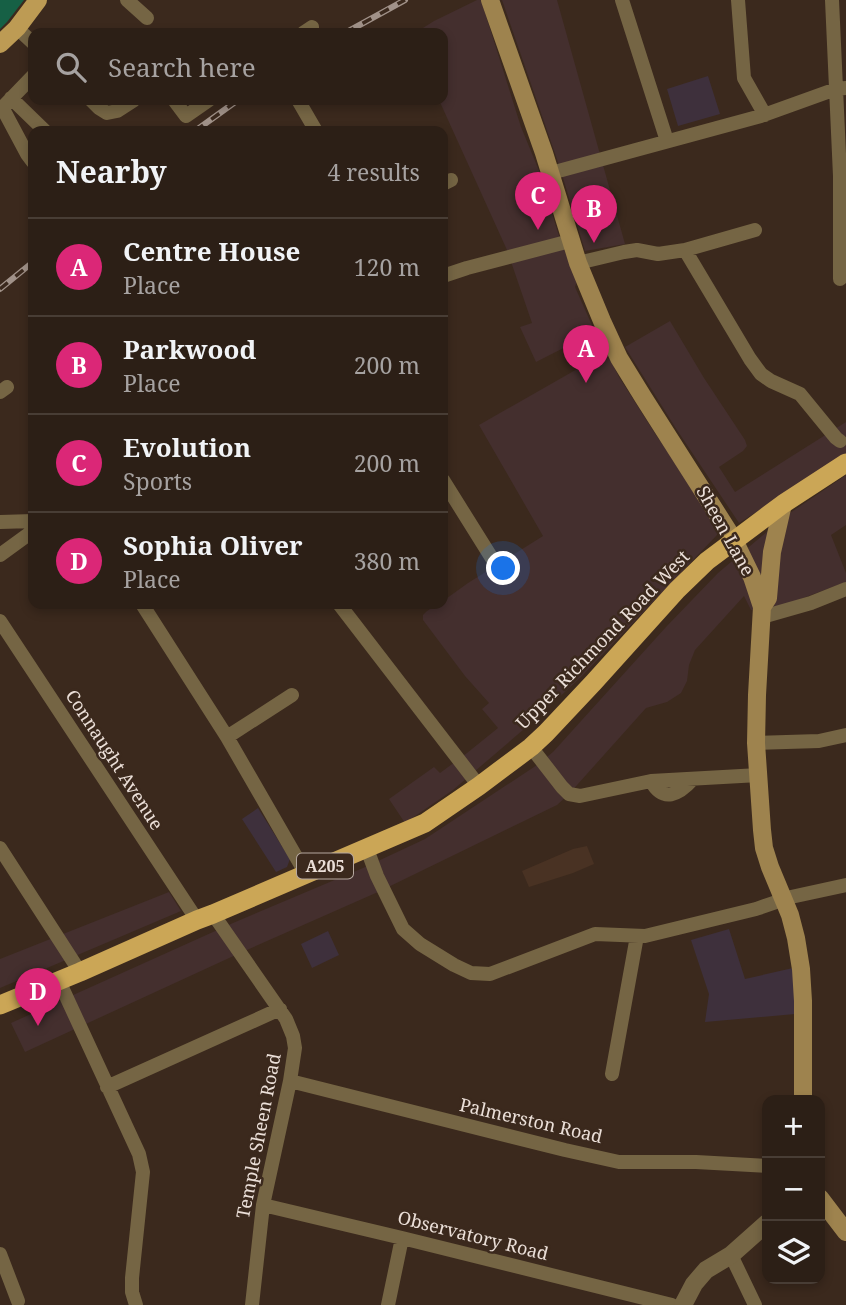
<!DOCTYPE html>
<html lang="en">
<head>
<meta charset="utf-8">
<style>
  body { margin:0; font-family:"Noto Serif",serif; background:#382c23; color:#f1f3f6 }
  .controls { position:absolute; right:21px; bottom:21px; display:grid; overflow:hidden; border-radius:14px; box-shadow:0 4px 10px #0003 }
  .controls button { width:63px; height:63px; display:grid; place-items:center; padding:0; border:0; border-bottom:2px solid #483d35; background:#2c1f16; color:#f1f3f6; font:35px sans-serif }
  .you { position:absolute; left:504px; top:569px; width:24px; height:24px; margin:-18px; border:5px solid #fff; border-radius:50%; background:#1a73e8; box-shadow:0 0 0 10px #1a73e833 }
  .badge { display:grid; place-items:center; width:46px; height:46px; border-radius:50%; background:#db2777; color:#fff; font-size:23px; font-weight:700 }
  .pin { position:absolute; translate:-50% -58px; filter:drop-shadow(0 2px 4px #0008) }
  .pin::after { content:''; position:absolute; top:37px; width:24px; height:21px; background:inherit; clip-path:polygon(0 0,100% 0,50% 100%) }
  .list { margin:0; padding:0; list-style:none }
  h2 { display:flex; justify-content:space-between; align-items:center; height:91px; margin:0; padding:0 28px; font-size:30px }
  h2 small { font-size:23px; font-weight:400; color:#a6a2a1 }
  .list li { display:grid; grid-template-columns:46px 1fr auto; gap:21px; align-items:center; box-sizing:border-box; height:98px; padding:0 28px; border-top:2px solid #483d35 }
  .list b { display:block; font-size:26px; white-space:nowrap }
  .list p { margin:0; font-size:23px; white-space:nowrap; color:#a6a2a1 }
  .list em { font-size:23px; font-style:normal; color:#a6a2a1 }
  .icon { flex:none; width:38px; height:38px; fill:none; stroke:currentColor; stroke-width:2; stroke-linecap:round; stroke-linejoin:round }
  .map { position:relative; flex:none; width:846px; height:1305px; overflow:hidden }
  .search { position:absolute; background:#2c1f16; box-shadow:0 4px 10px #0003; left:28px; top:28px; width:420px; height:77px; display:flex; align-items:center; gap:18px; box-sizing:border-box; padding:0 24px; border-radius:14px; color:#a6a2a1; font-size:26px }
  .panel { position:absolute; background:#2c1f16; box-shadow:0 4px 10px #0003; left:28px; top:126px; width:420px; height:483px; border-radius:14px }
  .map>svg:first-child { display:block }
  .commercial { fill:#442f2e }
  .built { fill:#493223 }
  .education { fill:#3e303c }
  .green { fill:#166045 }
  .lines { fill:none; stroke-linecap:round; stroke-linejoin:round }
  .minor { stroke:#756544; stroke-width:14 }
  .tertiary { stroke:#756544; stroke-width:18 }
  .secondary { stroke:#9e834e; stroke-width:18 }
  .primary { stroke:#bd9b54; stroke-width:18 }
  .trunk { stroke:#cba656; stroke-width:19 }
  .rail-casing { stroke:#a19289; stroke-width:6 }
  .rail { stroke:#3b291d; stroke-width:3.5; stroke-dasharray:10; stroke-linecap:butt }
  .labels { text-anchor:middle; stroke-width:5; stroke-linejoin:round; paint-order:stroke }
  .shield { fill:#3b291d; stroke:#b6a8a0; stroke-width:2 }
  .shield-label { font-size:16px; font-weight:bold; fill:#ebdfd8 }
  .street-label { font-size:18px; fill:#ebdfd8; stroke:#3b291d }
</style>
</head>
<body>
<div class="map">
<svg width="846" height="1305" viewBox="0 0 846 1305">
  <rect width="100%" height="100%" fill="#3b291d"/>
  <path class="commercial" d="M 477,0 L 481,0 L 521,127 L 540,173 L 558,233 L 577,281 L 575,287 L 595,332 L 536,362 L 520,327 L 532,323 L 507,250 L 439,100 L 443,100 L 443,33 L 415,33 L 434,21 Z
    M 502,0 L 557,0 L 625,244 L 585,251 L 560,168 Z
    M 670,321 L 704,378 L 745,440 L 747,446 L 743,451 L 719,467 L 735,492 L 846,422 L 846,455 L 739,523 L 675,427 L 625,347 Z
    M 600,356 L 610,359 L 619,377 L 656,435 L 689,482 L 717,527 L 717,535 L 581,677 L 537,718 L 453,790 L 405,823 L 389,799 L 434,767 L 440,773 L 467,753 L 498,728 L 482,709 L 489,703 L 465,676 L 423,620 L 423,615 L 427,611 L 438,604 L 443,604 L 443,601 L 468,583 L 543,536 L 479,425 Z
    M 846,475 L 846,525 L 831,535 L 846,573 L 846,582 L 779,607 L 751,610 L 744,596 L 695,650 L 689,665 L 687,681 L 681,693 L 667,702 L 646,708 L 569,794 L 557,805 L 378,892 L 240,953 L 25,1052 L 11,1023 L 233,923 L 363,868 L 425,839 L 537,765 L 553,752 L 666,627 L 718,573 L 787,515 Z
    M 169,892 L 181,911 L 0,988 L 0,959 Z"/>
  <path class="built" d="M 587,846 L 594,864 L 573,873 L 529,887 L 522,871 L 573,849 Z"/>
  <path class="education" d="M 708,76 L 720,114 L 678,126 L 667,89 Z
    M 258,808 L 290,859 L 287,867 L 276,872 L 242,819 Z
    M 729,929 L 745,979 L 793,968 L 795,1014 L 705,1022 L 709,994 L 691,940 Z
    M 328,931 L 339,955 L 312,968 L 301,944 Z"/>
  <path class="green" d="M 0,0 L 24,0 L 7,22 L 0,29 Z"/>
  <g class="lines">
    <path class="minor" d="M 127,0 L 147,18
      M 622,0 L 667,141
      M 738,0 L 744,78 L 765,115
      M 832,0 L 840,176 L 840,279
      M 17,28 L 33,43
      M 303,33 L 312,27
      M 11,98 L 45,131
      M 91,100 L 99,108 L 107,113 L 117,111 L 134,100
      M 174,100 L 186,116 L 209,100
      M 298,100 L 316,131
      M 2,107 L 27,154 L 33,162
      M 0,110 L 33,76
      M 551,173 L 761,116 L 836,89 L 846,88
      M 443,184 L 451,180
      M 685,250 L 755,230
      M 578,263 L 624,252 L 637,250 L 658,254 L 685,250 L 750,359 L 761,374 L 771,381 L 800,394 L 836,438 L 840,441
      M 443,276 L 467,268 L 570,241
      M 0,392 L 7,387
      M 443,480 L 503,576
      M 0,522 L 33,521
      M 0,555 L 33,531
      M 142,604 L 227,737 L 306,874
      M 339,604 L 479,786
      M 762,617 L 811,603 L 846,589
      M 0,621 L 197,920
      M 227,737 L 292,695
      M 756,743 L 819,741 L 846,735
      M 531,747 L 562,787 L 569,794 L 580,796 L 651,781 L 759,775
      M 651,781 C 663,803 679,795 693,779
      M 0,848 L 80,972
      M 367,849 L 377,876 L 403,929 L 420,944 L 454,965 L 471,973 L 490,974 L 595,934 L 645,936 L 756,909 L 791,897 L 846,885
      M 213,914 L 286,1019 L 293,1036 L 295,1048 L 290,1081 L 263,1205 L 252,1305
      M 59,981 L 139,1154 L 143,1172 L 132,1278 L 132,1292 L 136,1305
      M 612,1074 L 637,936
      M 290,1081 L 565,1150 L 619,1162 L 696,1162 L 767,1166
      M 107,1087 L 280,1009
      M 263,1205 L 402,1238 L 672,1305
      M 0,1254 L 18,1301
      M 731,1255 L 755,1305
      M 388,1305 L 402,1238"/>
    <path class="tertiary" d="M 683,1305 L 694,1284 L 706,1270 L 731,1255 L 767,1223"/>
    <path class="secondary" d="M 490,0 L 544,153 L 578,263 L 602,321 L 619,358 L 643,397 L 734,540 L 752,577 L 762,607 L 757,695 L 756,743 L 762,830 L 764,848 L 770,867 L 790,915 L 796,938 L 801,969 L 803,1001 L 803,1100
      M 762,607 L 768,598 L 772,552 L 783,504
      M 820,1198 L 846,1232"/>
    <path class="primary" d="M 0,44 L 17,28 L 38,0"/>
    <path class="trunk" d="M 0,1005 L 80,972 L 197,920 L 213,914 L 425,823 L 479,786 L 531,747 L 546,733 L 594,682 L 677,590 L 707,561 L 783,504 L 846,463"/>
    <defs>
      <path id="rail" d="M 345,33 L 405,0
        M 195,131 L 238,100
        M 0,289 L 33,262"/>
    </defs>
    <use href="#rail" class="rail-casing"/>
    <use href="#rail" class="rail"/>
  </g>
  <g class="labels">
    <rect class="shield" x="297" y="853.5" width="56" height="25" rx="5"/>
    <g class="shield-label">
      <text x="325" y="872">A205</text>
    </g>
    <g class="street-label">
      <text transform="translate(725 531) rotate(61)" y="6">Sheen Lane</text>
      <text transform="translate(603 640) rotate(-46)" y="6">Upper Richmond Road West</text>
      <text transform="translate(114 760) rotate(57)" y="6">Connaught Avenue</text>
      <text transform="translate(531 1121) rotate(13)" y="6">Palmerston Road</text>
      <text transform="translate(259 1136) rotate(-79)" y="6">Temple Sheen Road</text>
      <text transform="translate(473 1236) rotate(14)" y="6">Observatory Road</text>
    </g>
  </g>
</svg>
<div class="controls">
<button>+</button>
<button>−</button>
<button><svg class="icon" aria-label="layers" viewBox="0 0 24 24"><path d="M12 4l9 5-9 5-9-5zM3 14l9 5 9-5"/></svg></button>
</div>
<div class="you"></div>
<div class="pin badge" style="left:586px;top:383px">A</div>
<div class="pin badge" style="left:594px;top:243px">B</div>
<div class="pin badge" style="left:538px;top:230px">C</div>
<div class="pin badge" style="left:38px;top:1026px">D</div>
<div class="search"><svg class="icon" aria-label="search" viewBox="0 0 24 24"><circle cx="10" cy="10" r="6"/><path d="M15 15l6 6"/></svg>Search here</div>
<section class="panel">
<h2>Nearby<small>4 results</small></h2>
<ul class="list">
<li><span class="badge">A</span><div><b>Centre House</b><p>Place</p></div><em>120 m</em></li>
<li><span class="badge">B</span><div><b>Parkwood</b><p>Place</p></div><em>200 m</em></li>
<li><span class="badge">C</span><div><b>Evolution</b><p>Sports</p></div><em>200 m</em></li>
<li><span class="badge">D</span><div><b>Sophia Oliver</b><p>Place</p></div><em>380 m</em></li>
</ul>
</section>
</div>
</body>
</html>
